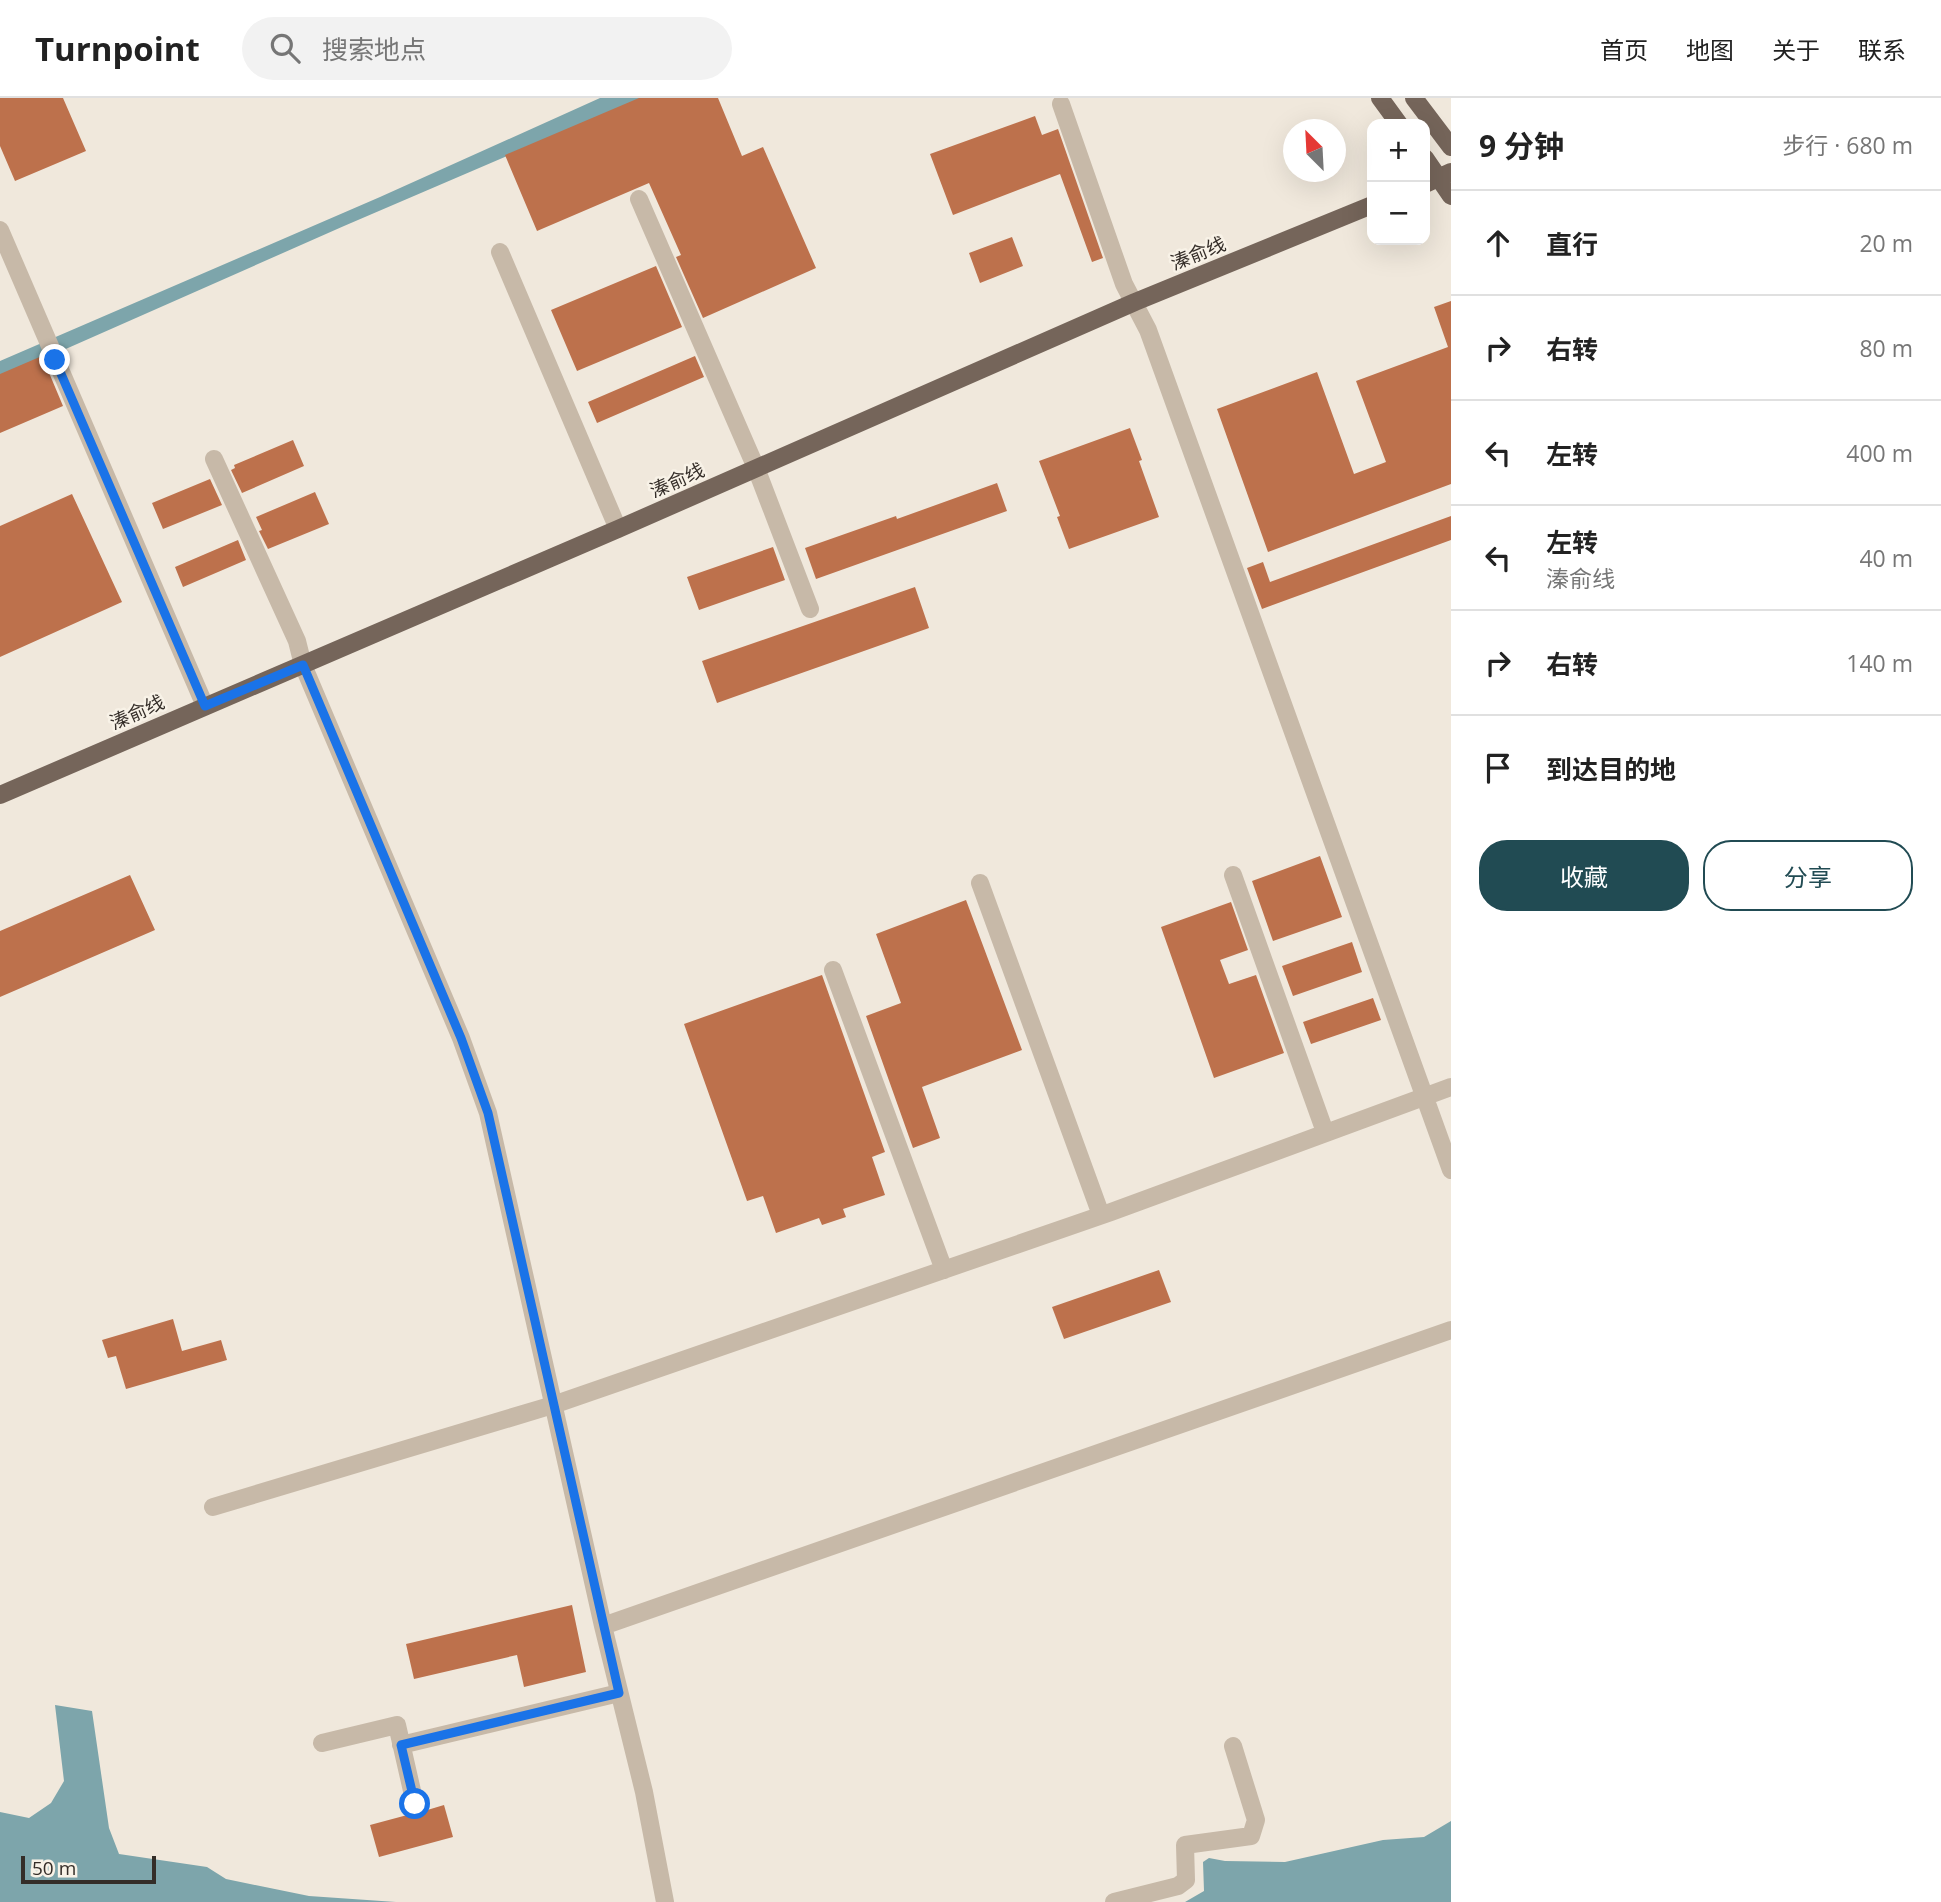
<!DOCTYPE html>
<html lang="zh">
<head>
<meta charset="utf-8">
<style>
  body { margin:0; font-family:"Open Sans","Noto Sans SC",sans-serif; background:#f2f2f2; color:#222 }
  .controls { position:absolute; right:21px; top:21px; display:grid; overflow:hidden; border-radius:14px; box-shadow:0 7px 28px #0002 }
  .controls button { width:63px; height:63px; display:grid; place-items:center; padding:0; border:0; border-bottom:2px solid #e0e0e0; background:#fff; color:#222; font:35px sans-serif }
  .compass { position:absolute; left:1283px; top:21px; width:63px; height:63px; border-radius:50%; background:#fff; box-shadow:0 7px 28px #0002; rotate:336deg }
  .scale { position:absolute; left:21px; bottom:18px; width:135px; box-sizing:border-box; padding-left:7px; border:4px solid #342d28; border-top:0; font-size:19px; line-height:24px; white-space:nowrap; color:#342d28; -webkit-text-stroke:5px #f8f2e7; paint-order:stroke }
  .stop { position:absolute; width:21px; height:21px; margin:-16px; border:5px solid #1a73e8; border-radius:50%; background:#fff }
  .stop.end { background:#1a73e8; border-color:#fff; box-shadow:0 2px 7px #0008 }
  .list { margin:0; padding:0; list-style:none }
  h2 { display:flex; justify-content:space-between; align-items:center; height:91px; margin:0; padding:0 28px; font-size:30px }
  h2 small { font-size:23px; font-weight:400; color:#767676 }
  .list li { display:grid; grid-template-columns:46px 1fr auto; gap:21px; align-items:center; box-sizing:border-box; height:105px; padding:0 28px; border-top:2px solid #e0e0e0 }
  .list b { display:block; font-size:26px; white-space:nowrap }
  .list p { margin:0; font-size:23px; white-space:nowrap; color:#767676 }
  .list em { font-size:23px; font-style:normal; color:#767676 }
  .actions { display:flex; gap:14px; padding:21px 28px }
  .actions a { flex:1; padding:16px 0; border:2px solid #214b53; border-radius:28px; text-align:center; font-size:24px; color:#214b53 }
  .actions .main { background:#214b53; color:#fff }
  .icon { flex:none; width:38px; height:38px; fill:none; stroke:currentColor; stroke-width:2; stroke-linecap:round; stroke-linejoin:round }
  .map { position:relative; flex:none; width:1451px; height:1804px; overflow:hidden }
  header { display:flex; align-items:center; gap:42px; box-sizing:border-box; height:98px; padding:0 35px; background:#fff; border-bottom:2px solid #e0e0e0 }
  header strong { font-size:33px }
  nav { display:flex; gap:38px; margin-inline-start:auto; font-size:24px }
  .search { width:490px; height:63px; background:#f2f2f2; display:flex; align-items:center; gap:18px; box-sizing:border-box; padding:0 24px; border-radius:38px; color:#767676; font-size:26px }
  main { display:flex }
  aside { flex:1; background:#fff }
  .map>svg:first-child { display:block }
  .water { fill:#7da5ab }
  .building { fill:#bd714c }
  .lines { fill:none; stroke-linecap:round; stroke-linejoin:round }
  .minor { stroke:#c7b9a8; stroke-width:18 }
  .major { stroke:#75655a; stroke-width:18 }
  .route { stroke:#1a73e8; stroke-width:9 }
  .labels { text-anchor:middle; stroke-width:5; stroke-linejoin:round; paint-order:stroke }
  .street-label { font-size:19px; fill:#342d28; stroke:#f8f2e7 }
</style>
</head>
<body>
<header>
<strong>Turnpoint</strong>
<div class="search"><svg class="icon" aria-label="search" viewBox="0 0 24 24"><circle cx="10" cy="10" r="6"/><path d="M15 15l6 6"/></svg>搜索地点</div>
<nav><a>首页</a><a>地图</a><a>关于</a><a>联系</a></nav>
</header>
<main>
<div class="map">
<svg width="1451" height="1804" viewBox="0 0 1451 1804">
  <rect width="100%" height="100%" fill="#f0e8dc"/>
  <path class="water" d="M 600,0 L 642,0 L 344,128 L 0,280 L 0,263 L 380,99 Z
    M 55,1607 L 92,1613 L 109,1730 L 119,1756 L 207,1769 L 226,1781 L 309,1798 L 396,1804 L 0,1804 L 0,1714 L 29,1720 L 51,1705 L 64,1683 Z
    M 1451,1723 L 1451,1804 L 1185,1804 L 1204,1793 L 1203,1764 L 1209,1760 L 1225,1763 L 1285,1764 L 1383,1742 L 1424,1739 Z"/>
  <path class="building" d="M 0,0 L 63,0 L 86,53 L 15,83 L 0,48 Z
    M 639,0 L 718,0 L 742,58 L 763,49 L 816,170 L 703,220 L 676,159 L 681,157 L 649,85 L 537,133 L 505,57 Z
    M 1035,18 L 1042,37 L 1058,31 L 1103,160 L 1092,164 L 1060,76 L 953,117 L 930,56 Z
    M 1012,139 L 1023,168 L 980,185 L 969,155 Z
    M 656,168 L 682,229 L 577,273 L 551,212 Z
    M 1451,203 L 1451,386 L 1268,454 L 1217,311 L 1317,274 L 1354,376 L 1386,364 L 1356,283 L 1448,249 L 1434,209 Z
    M 42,258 L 63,308 L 0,335 L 0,276 Z
    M 695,258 L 704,279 L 597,325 L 588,304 Z
    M 1130,330 L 1142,362 L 1139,363 L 1159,419 L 1069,451 L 1057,419 L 1060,418 L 1039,363 Z
    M 293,342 L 304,368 L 242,395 L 231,372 L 235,370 L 234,367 Z
    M 210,381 L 222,407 L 163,431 L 152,405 Z
    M 997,385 L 1007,413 L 816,481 L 805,450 L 896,418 L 897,421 Z
    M 315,394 L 329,426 L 268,451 L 259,433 L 262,432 L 256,419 Z
    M 72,396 L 122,504 L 0,559 L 0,428 Z
    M 1451,418 L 1451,442 L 1262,511 L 1247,470 L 1263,464 L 1270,484 Z
    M 238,442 L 246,462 L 183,489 L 175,469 Z
    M 773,449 L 785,482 L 699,512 L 687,479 Z
    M 915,489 L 929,530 L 717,605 L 702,563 Z
    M 1320,758 L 1342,819 L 1273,843 L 1252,783 Z
    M 130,777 L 155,832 L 0,899 L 0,833 Z
    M 966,802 L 1022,952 L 922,989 L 940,1040 L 913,1050 L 866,918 L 901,905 L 876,836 Z
    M 1231,804 L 1248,852 L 1220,862 L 1229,886 L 1256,877 L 1284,955 L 1214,980 L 1161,829 Z
    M 1352,844 L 1362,874 L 1293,898 L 1282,868 Z
    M 822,877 L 885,1054 L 872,1059 L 885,1097 L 843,1111 L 846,1119 L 822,1127 L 819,1120 L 776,1135 L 763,1098 L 747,1103 L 684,926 Z
    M 1373,900 L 1381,922 L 1311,946 L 1303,924 Z
    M 1159,1172 L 1171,1204 L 1064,1241 L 1052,1209 Z
    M 173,1221 L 182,1253 L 221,1242 L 227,1262 L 126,1291 L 116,1258 L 108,1260 L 102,1242 Z
    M 572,1507 L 586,1574 L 524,1589 L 517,1557 L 414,1581 L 406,1546 Z
    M 444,1707 L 453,1739 L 379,1759 L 370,1727 L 411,1716 L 418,1717 L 424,1713 Z"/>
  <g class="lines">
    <path class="minor" d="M 1061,6 L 1124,186 L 1148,232 L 1451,1072
      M 639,101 L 756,370 L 810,511
      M 0,132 L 205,608
      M 500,154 L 618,431
      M 214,361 L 297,543 L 303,567 L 461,940 L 488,1015 L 603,1528 L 644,1694 L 665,1804
      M 1233,777 L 1325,1034
      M 980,785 L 1101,1117
      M 833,872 L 944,1172
      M 213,1409 L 553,1307 L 1111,1114 L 1451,989
      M 603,1528 L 1451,1232
      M 322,1645 L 397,1627 L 415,1706
      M 401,1647 L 619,1595
      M 1114,1804 L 1178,1788 L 1186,1782 L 1185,1747 L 1251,1738 L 1256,1722 L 1233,1648"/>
    <path class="major" d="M 1380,0 L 1399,26
      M 1414,0 L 1451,49
      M 1425,60 L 1451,98
      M 1425,86 L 1451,74
      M 0,697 L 618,431 L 1135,204 L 1372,107"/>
  </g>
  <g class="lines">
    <path class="route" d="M 55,262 L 205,608 L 303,567 L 461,940 L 488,1015 L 619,1595 L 401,1647 L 415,1706"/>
  </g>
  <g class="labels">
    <g class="street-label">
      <text transform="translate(1198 155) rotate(-22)" y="7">溱俞线</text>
      <text transform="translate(677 382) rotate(-24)" y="7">溱俞线</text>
      <text transform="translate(137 614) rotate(-24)" y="7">溱俞线</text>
    </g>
  </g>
</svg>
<div class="controls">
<button>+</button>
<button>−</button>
</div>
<svg class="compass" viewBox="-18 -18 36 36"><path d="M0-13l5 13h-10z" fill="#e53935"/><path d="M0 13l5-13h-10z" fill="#767676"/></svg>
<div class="scale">50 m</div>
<div class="stop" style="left:415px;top:1706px"></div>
<div class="stop end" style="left:55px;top:262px"></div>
</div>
<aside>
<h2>9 分钟<small>步行 · 680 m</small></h2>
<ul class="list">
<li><svg class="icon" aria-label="ahead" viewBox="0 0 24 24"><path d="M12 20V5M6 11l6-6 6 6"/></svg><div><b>直行</b></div><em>20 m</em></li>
<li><svg class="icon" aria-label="right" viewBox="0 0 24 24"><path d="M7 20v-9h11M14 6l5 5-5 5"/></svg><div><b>右转</b></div><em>80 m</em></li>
<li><svg class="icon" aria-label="left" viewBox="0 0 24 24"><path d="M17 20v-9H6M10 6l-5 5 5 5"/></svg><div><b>左转</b></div><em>400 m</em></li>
<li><svg class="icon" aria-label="left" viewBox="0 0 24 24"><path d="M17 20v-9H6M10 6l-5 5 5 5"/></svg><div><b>左转</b><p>溱俞线</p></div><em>40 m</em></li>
<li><svg class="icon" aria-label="right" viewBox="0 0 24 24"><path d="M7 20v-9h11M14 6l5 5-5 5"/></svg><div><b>右转</b></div><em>140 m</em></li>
<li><svg class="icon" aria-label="arrive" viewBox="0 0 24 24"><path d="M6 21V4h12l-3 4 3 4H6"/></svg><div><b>到达目的地</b></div></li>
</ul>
<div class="actions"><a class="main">收藏</a><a>分享</a></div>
</aside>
</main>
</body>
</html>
